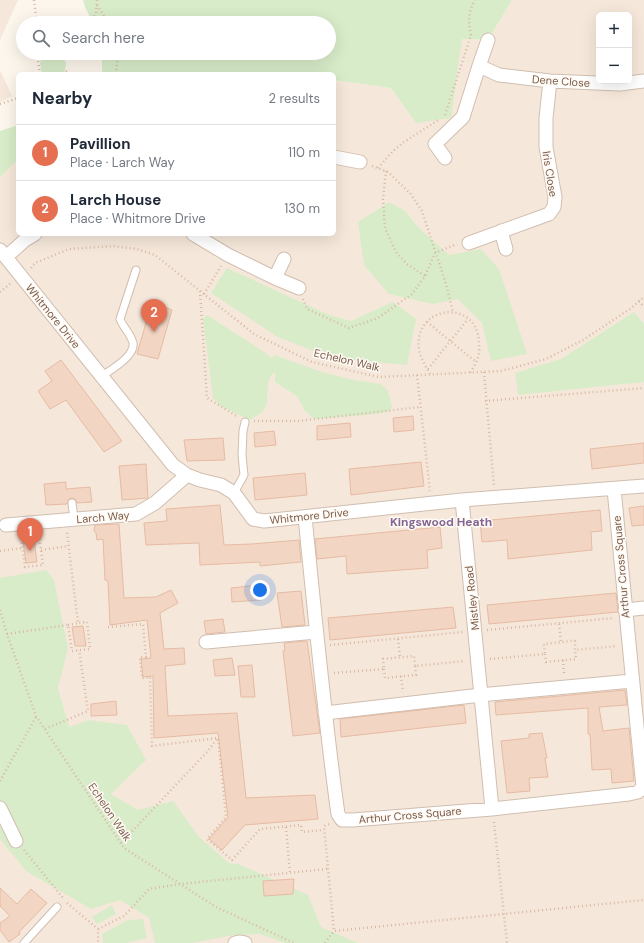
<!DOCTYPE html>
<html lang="en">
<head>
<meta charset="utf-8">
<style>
  body { margin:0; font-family:"DM Sans",sans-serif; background:#f6f6f7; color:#1f2937 }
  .controls { position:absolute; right:12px; top:12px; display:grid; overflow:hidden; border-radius:6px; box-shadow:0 4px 16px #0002 }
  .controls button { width:36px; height:36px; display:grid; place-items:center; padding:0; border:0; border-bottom:1px solid #e0e1e3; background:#fff; color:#1f2937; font:20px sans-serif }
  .you { position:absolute; left:260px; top:590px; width:14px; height:14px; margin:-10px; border:3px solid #fff; border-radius:50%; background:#1a73e8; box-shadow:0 0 0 6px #1a73e833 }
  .badge { display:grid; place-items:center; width:26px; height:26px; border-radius:50%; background:#e76f51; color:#fff; font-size:13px; font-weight:700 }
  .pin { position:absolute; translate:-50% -33px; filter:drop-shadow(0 1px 2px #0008) }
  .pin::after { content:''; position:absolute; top:21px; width:14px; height:12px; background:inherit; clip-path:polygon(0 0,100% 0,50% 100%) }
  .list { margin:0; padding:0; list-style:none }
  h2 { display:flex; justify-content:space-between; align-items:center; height:52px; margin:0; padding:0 16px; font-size:17px }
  h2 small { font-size:13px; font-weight:400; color:#747a83 }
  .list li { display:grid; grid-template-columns:26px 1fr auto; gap:12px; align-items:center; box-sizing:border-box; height:56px; padding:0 16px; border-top:1px solid #e0e1e3 }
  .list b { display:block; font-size:15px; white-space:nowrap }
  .list p { margin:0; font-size:13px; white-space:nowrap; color:#747a83 }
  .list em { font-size:13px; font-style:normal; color:#747a83 }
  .icon { flex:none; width:22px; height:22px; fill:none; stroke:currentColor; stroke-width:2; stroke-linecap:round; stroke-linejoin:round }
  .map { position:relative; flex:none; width:644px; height:943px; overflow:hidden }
  .search { position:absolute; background:#fff; box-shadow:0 4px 16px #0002; left:16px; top:16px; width:320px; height:44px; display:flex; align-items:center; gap:10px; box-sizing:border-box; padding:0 14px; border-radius:22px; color:#747a83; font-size:15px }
  .panel { position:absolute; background:#fff; box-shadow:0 4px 16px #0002; left:16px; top:72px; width:320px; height:164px; border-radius:6px }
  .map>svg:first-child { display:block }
  .residential { fill:#f5e8da; fill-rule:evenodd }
  .green { fill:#d8ecc9 }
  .building { fill:#f3d5c3; stroke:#e6bba3 }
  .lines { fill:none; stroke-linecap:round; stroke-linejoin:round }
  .service-casing { stroke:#d1beb0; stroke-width:9 }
  .minor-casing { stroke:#d1beb0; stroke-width:15 }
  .path { stroke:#d9b8a5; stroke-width:2.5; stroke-dasharray:1 3; stroke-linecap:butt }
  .service { stroke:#fff; stroke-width:7 }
  .minor { stroke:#fff; stroke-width:13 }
  .labels { text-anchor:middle; stroke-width:3; stroke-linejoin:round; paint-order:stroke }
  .street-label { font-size:11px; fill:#7a5c4d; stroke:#fffaf3 }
  .neighbourhood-label { font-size:12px; font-weight:bold; fill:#846695; stroke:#fffaf3 }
</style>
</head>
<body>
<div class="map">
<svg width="644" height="943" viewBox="0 0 644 943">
  <rect width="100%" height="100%" fill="#fdf6ec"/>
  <path class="residential" d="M 0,0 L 18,0 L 0,40 Z
    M 512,0 L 644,0 L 644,943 L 0,943 L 0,177 L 18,159 L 18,234 L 334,234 L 334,80 L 391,88 L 416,123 L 462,39 L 488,40 ZM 599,15 L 629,15 L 629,81 L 599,81 Z
    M 0,70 L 12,96 L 0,102 Z"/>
  <path class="green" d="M 83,0 L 512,0 L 488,40 L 462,39 L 451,118 L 416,123 L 391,88 L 334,80 L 334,74 L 102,74 L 102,53 L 329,53 L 329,23 L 93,23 L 85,7 Z
    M 43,53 L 63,53 L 66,64 L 64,74 L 42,74 L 40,63 Z
    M 18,125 L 18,159 L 0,177 L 0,131 Z
    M 389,202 L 405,211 L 419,228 L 449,255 L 481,249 L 499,269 L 527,354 L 491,361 L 482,323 L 458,299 L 433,304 L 389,294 L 364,265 L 358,222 Z
    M 227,268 L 329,315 L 351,321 L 393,302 L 416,319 L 407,365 L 331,358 L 278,337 L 211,293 Z
    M 634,312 L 644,324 L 644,382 L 518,395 L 515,373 L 561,359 Z
    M 207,315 L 267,354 L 272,359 L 274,355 L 325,373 L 354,380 L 381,384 L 388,391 L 392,406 L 390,411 L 377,414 L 314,419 L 305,411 L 297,396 L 275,382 L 275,372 C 263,379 271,402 264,410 C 260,414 255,417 250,420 L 220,406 L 213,398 L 203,319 Z
    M 46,570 L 54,580 L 68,648 L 58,688 L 69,727 L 89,720 L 127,725 L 146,760 L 111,794 L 138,810 L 173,801 L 199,837 L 229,863 L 241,865 L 308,895 L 321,927 L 358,943 L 285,943 L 260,934 L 233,935 L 192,943 L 155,943 L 149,918 L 120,900 L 91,909 L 26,871 L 0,839 L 0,578 Z
    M 112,905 L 116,914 L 97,924 L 92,917 Z
    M 143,919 L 147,938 L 126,943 L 103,943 L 102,934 L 128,920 Z"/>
  <path class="building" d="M 152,302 L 172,310 L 158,359 L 137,354 Z
    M 61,360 L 122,441 L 104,452 L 66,400 L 50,409 L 38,391 L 52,381 L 45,371 Z
    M 413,416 L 414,430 L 394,432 L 393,418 Z
    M 350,423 L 351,437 L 317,440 L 317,426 Z
    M 274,431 L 276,445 L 255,447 L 254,433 Z
    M 223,438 L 225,460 L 187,461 L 184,440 Z
    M 644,443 L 644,463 L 592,469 L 590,449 Z
    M 421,462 L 424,486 L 351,495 L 349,469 Z
    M 146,464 L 148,498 L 122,500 L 119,466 Z
    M 305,473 L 307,495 L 255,500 L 253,478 Z
    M 66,482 L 66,489 L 90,487 L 92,502 L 77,503 L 76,500 L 72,498 L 69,499 L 67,504 L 46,505 L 44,484 Z
    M 220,505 L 224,545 L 252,544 L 299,540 L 301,562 L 260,566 L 260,562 L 200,565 L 199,543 L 146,545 L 144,523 L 167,521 L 166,509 Z
    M 644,506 L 644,525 L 632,526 L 629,508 Z
    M 600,510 L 602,531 L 591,532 L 592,550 L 508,559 L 507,540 L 482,542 L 480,521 Z
    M 119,524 L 124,598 L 156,597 L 171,590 L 178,603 L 160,613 L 164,649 L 184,648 L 185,664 L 165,666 L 168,716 L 237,713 L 246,798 L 315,795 L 318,819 L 245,825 L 222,850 L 209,839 L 228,817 L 218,733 L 154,738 L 153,676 L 143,677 L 141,659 L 151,658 L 147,620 L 110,625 L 108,581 L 105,580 L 103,539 L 97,540 L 96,533 L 94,531 L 95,525 Z
    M 440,527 L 442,548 L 427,550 L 428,568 L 347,574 L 346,556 L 317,559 L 315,539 Z
    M 34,539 L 37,562 L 26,563 L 23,541 Z
    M 259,585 L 261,600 L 232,602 L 231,588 Z
    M 301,591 L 305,625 L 282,627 L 277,593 Z
    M 616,593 L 618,612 L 489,624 L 487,605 Z
    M 453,607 L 456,628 L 330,640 L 328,618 Z
    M 223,619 L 225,632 L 206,634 L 204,621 Z
    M 83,626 L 86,646 L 75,646 L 72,627 Z
    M 307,641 L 320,733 L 293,736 L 283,651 L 285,651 L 284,643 Z
    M 232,658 L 235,675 L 215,676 L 213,660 Z
    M 252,665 L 255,697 L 241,697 L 238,666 Z
    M 625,690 L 627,705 L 599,707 L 603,731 L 629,728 L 634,781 L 612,783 L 611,769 L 592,770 L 590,734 L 588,734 L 588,708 L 496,715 L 495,702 Z
    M 116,701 L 117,715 L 91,716 L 91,704 Z
    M 464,705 L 466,723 L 341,737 L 340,719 Z
    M 542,733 L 547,758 L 545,758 L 548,777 L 529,778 L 530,791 L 507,793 L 501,741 L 529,738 L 529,734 Z
    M 294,879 L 293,894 L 264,896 L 263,881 Z
    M 0,888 L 17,904 L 31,889 L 47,903 L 19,932 L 20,934 L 9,942 L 0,930 L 0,923 L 10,916 L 0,906 Z"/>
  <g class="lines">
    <defs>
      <path id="service" d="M 102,376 C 112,369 139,354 132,340 C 129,332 123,327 120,319 L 136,270
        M 234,493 L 244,475 L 242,455 L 243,431 L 245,422
        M 72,503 L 74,519
        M 24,943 L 57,907"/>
      <path id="minor" d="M 479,66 L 488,40
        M 334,157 L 360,162
        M 445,158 L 435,144 L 463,117 L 479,66 L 499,75 L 550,81 L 620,84 L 644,81
        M 501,231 L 506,249
        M 193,234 L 228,255 L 275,278 L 284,259
        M 469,243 L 549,214 L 554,207 L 555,197 L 546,147 L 546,118 L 550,81
        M 0,250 L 173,465 L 187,475 L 200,480 L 221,485 L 234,493 L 253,519 L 264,521 L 462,500 L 644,486
        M 6,257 L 25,240 L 35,234
        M 275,278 L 299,288
        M 462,500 L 492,809
        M 305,517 C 315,616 324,715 338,814 L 342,820 L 353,820 L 492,809 L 629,794 L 638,792 L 643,787 L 614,489
        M 6,525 L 136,514 L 155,503 L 187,475
        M 625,610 L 644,608
        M 206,642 L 316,632
        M 325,713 L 490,694 L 632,681
        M 0,808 L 16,841
        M 235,943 L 239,942 L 245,943"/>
    </defs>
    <use href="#service" class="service-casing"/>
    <use href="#minor" class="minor-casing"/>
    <path class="path" d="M 34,0 L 36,17 L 39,23
      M 97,5 L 109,23
      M 90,23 L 96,14 L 97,0
      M 66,71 L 69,74
      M 40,74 L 38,60 L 41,53
      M 116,74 L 118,53
      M 0,104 L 18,98
      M 445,115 L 471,35 C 468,22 468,12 475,0
      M 372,166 L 388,172 L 410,193 L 422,211 L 446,284 L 453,312
      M 378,168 L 393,151 L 404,142 L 440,119
      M 386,171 L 383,199 L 385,228 L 396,252 L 407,264 L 425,276
      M 31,268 L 35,263 L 69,249 L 113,246 L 137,249 L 155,255 L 254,334 L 312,362 L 379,377 L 501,371 L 546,359 L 583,340 L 630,309 L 644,297
      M 200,291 L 207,398 L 238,417
      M 0,292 L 11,283
      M 204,294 L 221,266
      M 303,299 L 307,309 L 349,328 L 378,318 L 412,294 L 425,276 L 435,253 L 457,244
      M 639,301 L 644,307
      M 427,322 L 476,362
      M 428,369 L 468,319
      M 484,372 L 494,486
      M 430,374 C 426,366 420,358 419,349 C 413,305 477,298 479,342 C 479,347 480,354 477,360 C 476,364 472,369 470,373
      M 417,375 L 430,491
      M 485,401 L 644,388
      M 254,421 L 298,421 L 420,407
      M 39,535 L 43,565 L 25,567 L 21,537 Z
      M 41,550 L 69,546
      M 0,551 L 22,548
      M 0,610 L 7,634 L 36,716 L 124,848 L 216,907 L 294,943
      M 559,624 L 561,642
      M 68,625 L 78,623
      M 108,627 L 143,624 L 146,657 L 140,657 L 142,678 L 150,677 L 152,746 L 218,738 L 226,817 L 207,839 L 232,860 L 260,829 L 301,825 L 302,832 L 324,830
      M 487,630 L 614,618
      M 7,634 L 68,625 L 72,651 L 90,649 L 87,622 L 78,623 L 67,532
      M 398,639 L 400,657
      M 330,645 L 463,632
      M 545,654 L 546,662 L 576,659 L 575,650
      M 490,659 L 545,654 L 544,644 L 571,641 L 575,641 L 575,650 L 617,646
      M 563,660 L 564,674
      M 384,669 L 385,678 L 416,675 L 415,666
      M 334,673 L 384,669 L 383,659 L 414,656 L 415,666 L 465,661
      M 401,676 L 403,692
      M 45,729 L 88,711 L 79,650
      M 0,781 L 36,717
      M 494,822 L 507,943
      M 329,824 L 324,826 L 334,931 L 644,900
      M 286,827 L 290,873
      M 121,843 L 207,752 L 217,739
      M 24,850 L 63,898
      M 67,903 L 98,929 L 98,943
      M 98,929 L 124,916 L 149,889 L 180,884 L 327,869
      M 325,943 L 334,931"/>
    <use href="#service" class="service"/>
    <use href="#minor" class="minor"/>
  </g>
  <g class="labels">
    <g class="street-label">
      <text transform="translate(561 81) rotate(4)" y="4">Dene Close</text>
      <text transform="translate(550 174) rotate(81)" y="4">Iris Close</text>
      <text transform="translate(53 316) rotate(51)" y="4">Whitmore Drive</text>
      <text transform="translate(347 360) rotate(13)" y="4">Echelon Walk</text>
      <text transform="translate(309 516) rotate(-6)" y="4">Whitmore Drive</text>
      <text transform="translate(103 517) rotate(-5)" y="4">Larch Way</text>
      <text transform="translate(621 567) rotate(-95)" y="4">Arthur Cross Square</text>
      <text transform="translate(472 598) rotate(-96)" y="4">Mistley Road</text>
      <text transform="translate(110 812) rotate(56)" y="4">Echelon Walk</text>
      <text transform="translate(410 815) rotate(-5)" y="4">Arthur Cross Square</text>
    </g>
    <g class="neighbourhood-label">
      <text x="441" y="526">Kingswood Heath</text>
    </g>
  </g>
</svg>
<div class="controls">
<button>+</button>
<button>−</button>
</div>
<div class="you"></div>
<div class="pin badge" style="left:30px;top:551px">1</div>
<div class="pin badge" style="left:154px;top:332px">2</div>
<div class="search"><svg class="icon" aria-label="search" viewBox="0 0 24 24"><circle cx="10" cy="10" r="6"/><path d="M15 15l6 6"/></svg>Search here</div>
<section class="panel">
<h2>Nearby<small>2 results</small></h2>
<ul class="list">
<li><span class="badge">1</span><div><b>Pavillion</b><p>Place · Larch Way</p></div><em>110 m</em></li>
<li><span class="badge">2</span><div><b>Larch House</b><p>Place · Whitmore Drive</p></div><em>130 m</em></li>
</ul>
</section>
</div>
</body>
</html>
